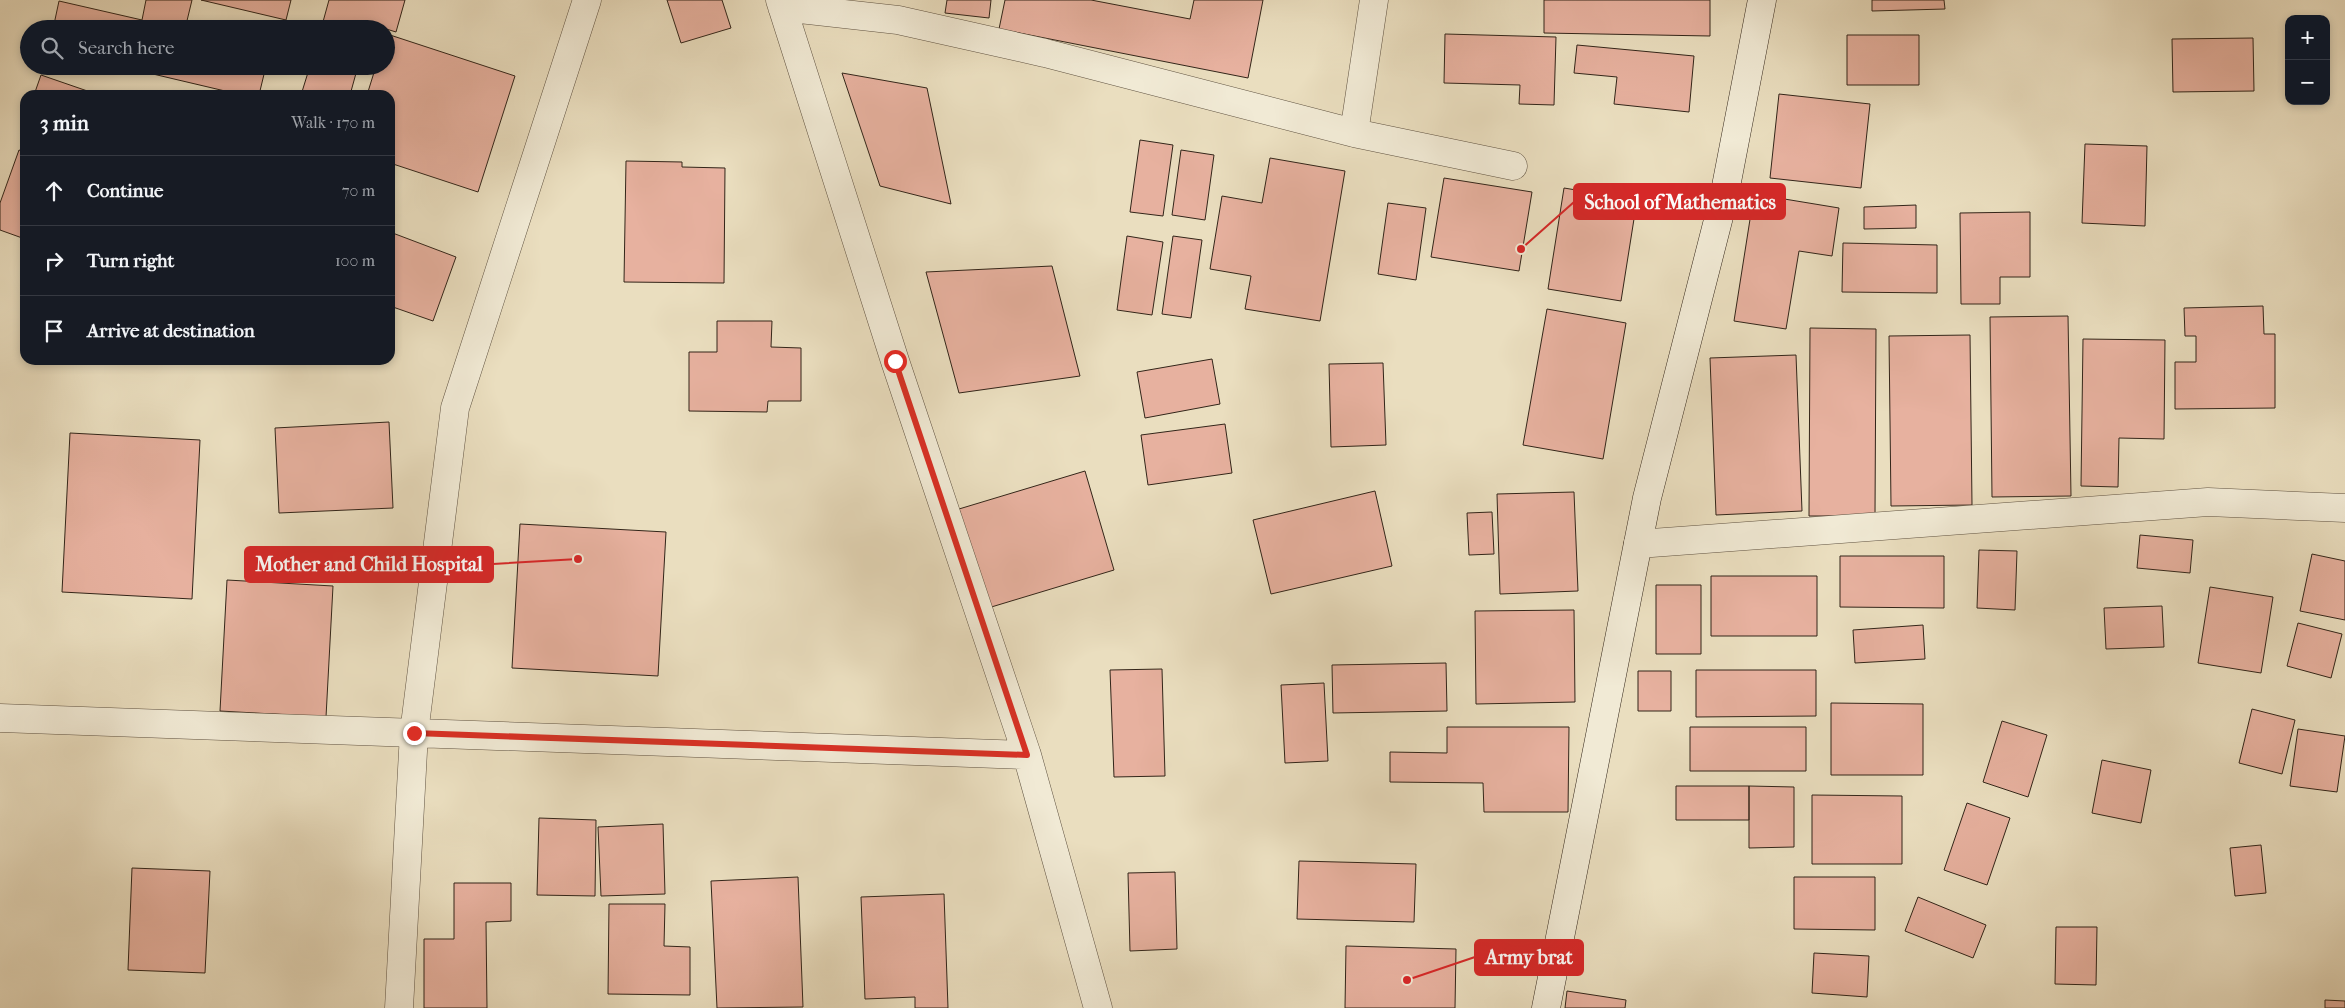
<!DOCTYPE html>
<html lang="en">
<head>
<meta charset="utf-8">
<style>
  body { margin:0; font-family:"IM FELL French Canon",serif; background:#20242c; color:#f1f3f6 }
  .controls { position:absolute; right:15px; top:15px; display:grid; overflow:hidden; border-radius:10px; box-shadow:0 2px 8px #0003 }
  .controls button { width:45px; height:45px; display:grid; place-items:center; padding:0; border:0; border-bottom:1px solid #363941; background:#171b24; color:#f1f3f6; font:25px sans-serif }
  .stop { position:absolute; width:15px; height:15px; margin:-11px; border:4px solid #d93025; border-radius:50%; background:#fff }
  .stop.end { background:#d93025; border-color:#fff; box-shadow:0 1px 5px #0008 }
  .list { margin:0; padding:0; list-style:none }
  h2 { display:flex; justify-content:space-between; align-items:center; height:65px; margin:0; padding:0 20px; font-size:21px }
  h2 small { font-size:16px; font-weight:400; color:#9ea1a6 }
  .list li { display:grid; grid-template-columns:32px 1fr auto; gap:15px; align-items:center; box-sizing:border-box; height:70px; padding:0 20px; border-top:1px solid #363941 }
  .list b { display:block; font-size:19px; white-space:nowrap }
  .list em { font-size:16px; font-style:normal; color:#9ea1a6 }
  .icon { flex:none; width:28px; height:28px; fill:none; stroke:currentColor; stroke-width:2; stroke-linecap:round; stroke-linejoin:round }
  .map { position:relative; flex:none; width:2345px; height:1008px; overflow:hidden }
  .search { position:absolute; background:#171b24; box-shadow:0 2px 8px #0003; left:20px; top:20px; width:375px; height:55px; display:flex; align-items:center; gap:12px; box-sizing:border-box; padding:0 18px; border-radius:28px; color:#9ea1a6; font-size:19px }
  .panel { position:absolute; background:#171b24; box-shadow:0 2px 8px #0003; left:20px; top:90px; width:375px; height:275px; border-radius:15px }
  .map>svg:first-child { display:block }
  .building { fill:#e7b19f; stroke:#322519 }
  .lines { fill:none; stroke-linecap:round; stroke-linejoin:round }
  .minor-casing { stroke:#605342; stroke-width:29 }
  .secondary-casing { stroke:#322519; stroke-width:29 }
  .minor { stroke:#f1ead5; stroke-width:28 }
  .secondary { stroke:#f1ead5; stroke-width:28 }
  .route { stroke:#d93025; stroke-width:6 }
  .leader { fill:none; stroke:#d62828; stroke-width:2 }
  .callout-dot { fill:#d62828; stroke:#f1ead5; stroke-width:2 }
  .callout { fill:#d62828; stroke:#d62828; stroke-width:2 }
  .callout-label { font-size:20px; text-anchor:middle; font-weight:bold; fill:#fff }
</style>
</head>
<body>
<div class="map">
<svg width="2345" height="1008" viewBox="0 0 2345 1008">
  <rect width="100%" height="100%" fill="#eadebf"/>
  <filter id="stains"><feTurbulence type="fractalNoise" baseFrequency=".004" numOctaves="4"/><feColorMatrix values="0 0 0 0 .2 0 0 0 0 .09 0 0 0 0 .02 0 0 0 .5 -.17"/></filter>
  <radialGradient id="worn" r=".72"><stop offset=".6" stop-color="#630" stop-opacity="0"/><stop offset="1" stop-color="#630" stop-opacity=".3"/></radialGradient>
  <path class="building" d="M 146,0 L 192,0 L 185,29 L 53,29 L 59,1 L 142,20 Z
    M 201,0 L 291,0 L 286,20 Z
    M 329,0 L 405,0 L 396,32 L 370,24 L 369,29 L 321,29 Z
    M 667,0 L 722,0 L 731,28 L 681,43 Z
    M 947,0 L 991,0 L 989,18 L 945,13 Z
    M 1005,0 L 1091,0 L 1190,19 L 1194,0 L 1263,0 L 1248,78 L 999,29 Z
    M 1544,0 L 1710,0 L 1710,36 L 1544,33 Z
    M 1872,0 L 1944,0 L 1945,9 L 1872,11 Z
    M 387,34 L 515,76 L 478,192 L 390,163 L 390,95 L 367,95 L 376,66 L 386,66 Z
    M 1445,34 L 1556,37 L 1554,105 L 1519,104 L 1520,85 L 1444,83 Z
    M 1847,35 L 1919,35 L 1919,85 L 1847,85 Z
    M 2253,38 L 2254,91 L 2173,92 L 2172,39 Z
    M 1577,45 L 1694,56 L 1689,112 L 1614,104 L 1617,77 L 1574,73 Z
    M 119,66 L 266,66 L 259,95 L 242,95 Z
    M 310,66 L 358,66 L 350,95 L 301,95 Z
    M 842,73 L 927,88 L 951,204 L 880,186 Z
    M 41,75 L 99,95 L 34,95 Z
    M 1779,94 L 1870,104 L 1861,188 L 1770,178 Z
    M 1140,140 L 1173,145 L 1163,216 L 1130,212 Z
    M 2085,144 L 2147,146 L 2145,226 L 2082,223 Z
    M 19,150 L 25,152 L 25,239 L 0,230 L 0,203 Z
    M 1181,150 L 1214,155 L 1205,220 L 1172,215 Z
    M 1270,158 L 1345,171 L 1320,321 L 1245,309 L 1251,276 L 1210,269 L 1222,196 L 1262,203 Z
    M 626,161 L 682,162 L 682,167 L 725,168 L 724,283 L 624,282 Z
    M 1444,178 L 1532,192 L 1519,271 L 1431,257 Z
    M 1564,188 L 1637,200 L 1621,301 L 1548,289 Z
    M 1754,194 L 1839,208 L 1832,256 L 1799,251 L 1786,329 L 1734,321 Z
    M 1388,203 L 1426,208 L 1416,280 L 1378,274 Z
    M 1916,205 L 1916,228 L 1864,229 L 1864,207 Z
    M 2030,212 L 2030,277 L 2000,277 L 2000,304 L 1961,304 L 1960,213 Z
    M 390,232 L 456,257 L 433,321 L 390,306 Z
    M 1127,236 L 1163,242 L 1152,315 L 1117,310 Z
    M 1173,236 L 1202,240 L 1191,318 L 1162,314 Z
    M 1843,243 L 1937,245 L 1937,293 L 1842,292 Z
    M 1052,266 L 1080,376 L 959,393 L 926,272 Z
    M 2263,306 L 2264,334 L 2275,334 L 2275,408 L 2175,409 L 2175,362 L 2196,362 L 2196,336 L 2185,336 L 2184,308 Z
    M 1547,309 L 1626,323 L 1603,459 L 1523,445 Z
    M 2068,316 L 2071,496 L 1992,497 L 1990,317 Z
    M 717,321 L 772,321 L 771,347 L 801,348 L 801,401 L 768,401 L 767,412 L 689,411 L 689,352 L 717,352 Z
    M 1810,328 L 1876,329 L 1875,516 L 1809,516 Z
    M 1970,335 L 1972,505 L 1891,506 L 1889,336 Z
    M 2083,339 L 2165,340 L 2164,439 L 2119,438 L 2118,487 L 2081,486 Z
    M 1796,355 L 1802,511 L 1716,515 L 1710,358 Z
    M 1212,359 L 1220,404 L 1145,418 L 1137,372 Z
    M 1383,363 L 1386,445 L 1331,447 L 1329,364 Z
    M 389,422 L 393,508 L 279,513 L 275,428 Z
    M 1225,424 L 1232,473 L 1148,485 L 1141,435 Z
    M 70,433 L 200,440 L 192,599 L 62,592 Z
    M 1085,471 L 1114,570 L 988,608 L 959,509 Z
    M 1375,491 L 1392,566 L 1271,594 L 1253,520 Z
    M 1574,492 L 1578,591 L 1500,594 L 1497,494 Z
    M 1492,512 L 1494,554 L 1469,555 L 1467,513 Z
    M 520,524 L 666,532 L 658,676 L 512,668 Z
    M 2140,535 L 2193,540 L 2190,573 L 2137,568 Z
    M 1979,550 L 2017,551 L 2015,610 L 1977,608 Z
    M 2312,554 L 2345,561 L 2345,620 L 2300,611 Z
    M 1840,556 L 1944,556 L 1944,608 L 1840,607 Z
    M 1711,576 L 1817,576 L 1817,636 L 1711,636 Z
    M 227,580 L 333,586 L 326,717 L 220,711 Z
    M 1656,585 L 1701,585 L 1701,654 L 1656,654 Z
    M 2210,587 L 2273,597 L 2261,673 L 2198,663 Z
    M 2162,606 L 2164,647 L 2106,649 L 2104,608 Z
    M 1574,610 L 1575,702 L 1476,704 L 1475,611 Z
    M 2298,623 L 2342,634 L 2331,678 L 2287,666 Z
    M 1923,625 L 1925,659 L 1855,663 L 1853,630 Z
    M 1446,663 L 1447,711 L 1333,713 L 1332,665 Z
    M 1162,669 L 1165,776 L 1114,777 L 1110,670 Z
    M 1696,670 L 1816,670 L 1816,716 L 1696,717 Z
    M 1638,671 L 1671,671 L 1671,711 L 1638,711 Z
    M 1324,683 L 1328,761 L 1285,763 L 1281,685 Z
    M 1831,703 L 1923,704 L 1923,775 L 1831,775 Z
    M 2252,709 L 2295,720 L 2282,774 L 2239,763 Z
    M 2002,721 L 2047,735 L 2028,797 L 1983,782 Z
    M 1447,727 L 1569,727 L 1568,812 L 1484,812 L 1483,783 L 1390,782 L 1390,752 L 1447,753 Z
    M 1690,727 L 1806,727 L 1806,771 L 1690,771 Z
    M 2298,729 L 2345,736 L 2337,792 L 2290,786 Z
    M 2102,760 L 2151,770 L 2141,823 L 2092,813 Z
    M 1676,786 L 1749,786 L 1749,820 L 1676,820 Z
    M 1749,786 L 1794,787 L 1794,847 L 1749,848 Z
    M 1812,795 L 1902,796 L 1902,864 L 1812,864 Z
    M 1967,803 L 2010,818 L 1987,885 L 1944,870 Z
    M 539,818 L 596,820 L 595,896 L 537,895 Z
    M 663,824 L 665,894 L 601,896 L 598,827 Z
    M 2261,845 L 2266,893 L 2235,896 L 2230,848 Z
    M 1299,861 L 1416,864 L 1414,922 L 1297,919 Z
    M 132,868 L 210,871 L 205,973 L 128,970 Z
    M 1175,872 L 1177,949 L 1130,951 L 1128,873 Z
    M 798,877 L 803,1007 L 717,1008 L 711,881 Z
    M 1794,877 L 1875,877 L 1875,930 L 1794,929 Z
    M 454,883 L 511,883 L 511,921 L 486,922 L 487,1008 L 424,1008 L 424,939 L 454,939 Z
    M 944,894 L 948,1008 L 915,1008 L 915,997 L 865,999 L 861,897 Z
    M 1918,897 L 1986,925 L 1973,958 L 1905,931 Z
    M 609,904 L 665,904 L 664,946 L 690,947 L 690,995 L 608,994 Z
    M 2056,927 L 2097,927 L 2096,985 L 2055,984 Z
    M 1346,946 L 1456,949 L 1455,1008 L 1345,1008 Z
    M 1814,953 L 1869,956 L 1867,997 L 1812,993 Z
    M 1567,991 L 1626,1000 L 1625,1008 L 1565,1008 Z
    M 2325,1000 L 2345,1001 L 2345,1008 L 2325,1008 Z"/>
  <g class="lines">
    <defs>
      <path id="minor" d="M 780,0 L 895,361 L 1027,755 L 1098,1008
        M 1374,0 L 1354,133 L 1513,166
        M 782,7 L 898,20 L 1045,53 L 1354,133
        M 1638,544 L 2208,502 L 2345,508
        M 0,718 L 1027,755
        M 399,1008 L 414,733 L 455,408 L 587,0"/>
      <path id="secondary" d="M 1546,1008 L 1647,498 L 1724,197 L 1762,0"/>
    </defs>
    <use href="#minor" class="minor-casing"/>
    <use href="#secondary" class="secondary-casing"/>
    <use href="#minor" class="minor"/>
    <use href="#secondary" class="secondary"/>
  </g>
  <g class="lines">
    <path class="route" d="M 414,733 L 1027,755 L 895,361"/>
  </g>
  <path class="leader" d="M1521 249L1574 202M578 559L493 564M1407 980L1475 957"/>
  <g class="callout-dot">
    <circle cx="1521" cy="249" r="5"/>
    <circle cx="578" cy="559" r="5"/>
    <circle cx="1407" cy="980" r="5"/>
  </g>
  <g class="callout">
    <rect x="1574" y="184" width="211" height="35" rx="5"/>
    <rect x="245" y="547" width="248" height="35" rx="5"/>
    <rect x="1475" y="940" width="108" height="35" rx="5"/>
  </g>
  <g class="callout-label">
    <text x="1680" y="209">School of Mathematics</text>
    <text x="369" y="571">Mother and Child Hospital</text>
    <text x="1529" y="964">Army brat</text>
  </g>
  <rect width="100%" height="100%" filter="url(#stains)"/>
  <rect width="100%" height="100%" fill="url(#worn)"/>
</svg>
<div class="controls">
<button>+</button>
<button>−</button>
</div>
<div class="stop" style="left:895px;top:361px"></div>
<div class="stop end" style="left:414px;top:733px"></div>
<div class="search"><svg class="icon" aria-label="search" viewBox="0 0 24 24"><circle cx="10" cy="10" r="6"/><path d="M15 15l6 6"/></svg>Search here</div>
<section class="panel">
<h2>3 min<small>Walk · 170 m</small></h2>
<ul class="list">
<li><svg class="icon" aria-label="ahead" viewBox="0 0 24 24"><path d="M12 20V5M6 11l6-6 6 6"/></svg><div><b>Continue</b></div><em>70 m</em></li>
<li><svg class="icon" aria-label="right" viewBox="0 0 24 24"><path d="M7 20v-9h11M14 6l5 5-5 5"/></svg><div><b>Turn right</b></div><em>100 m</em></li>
<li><svg class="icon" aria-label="arrive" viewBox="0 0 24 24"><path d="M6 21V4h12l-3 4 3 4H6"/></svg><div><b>Arrive at destination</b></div></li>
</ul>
</section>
</div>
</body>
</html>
